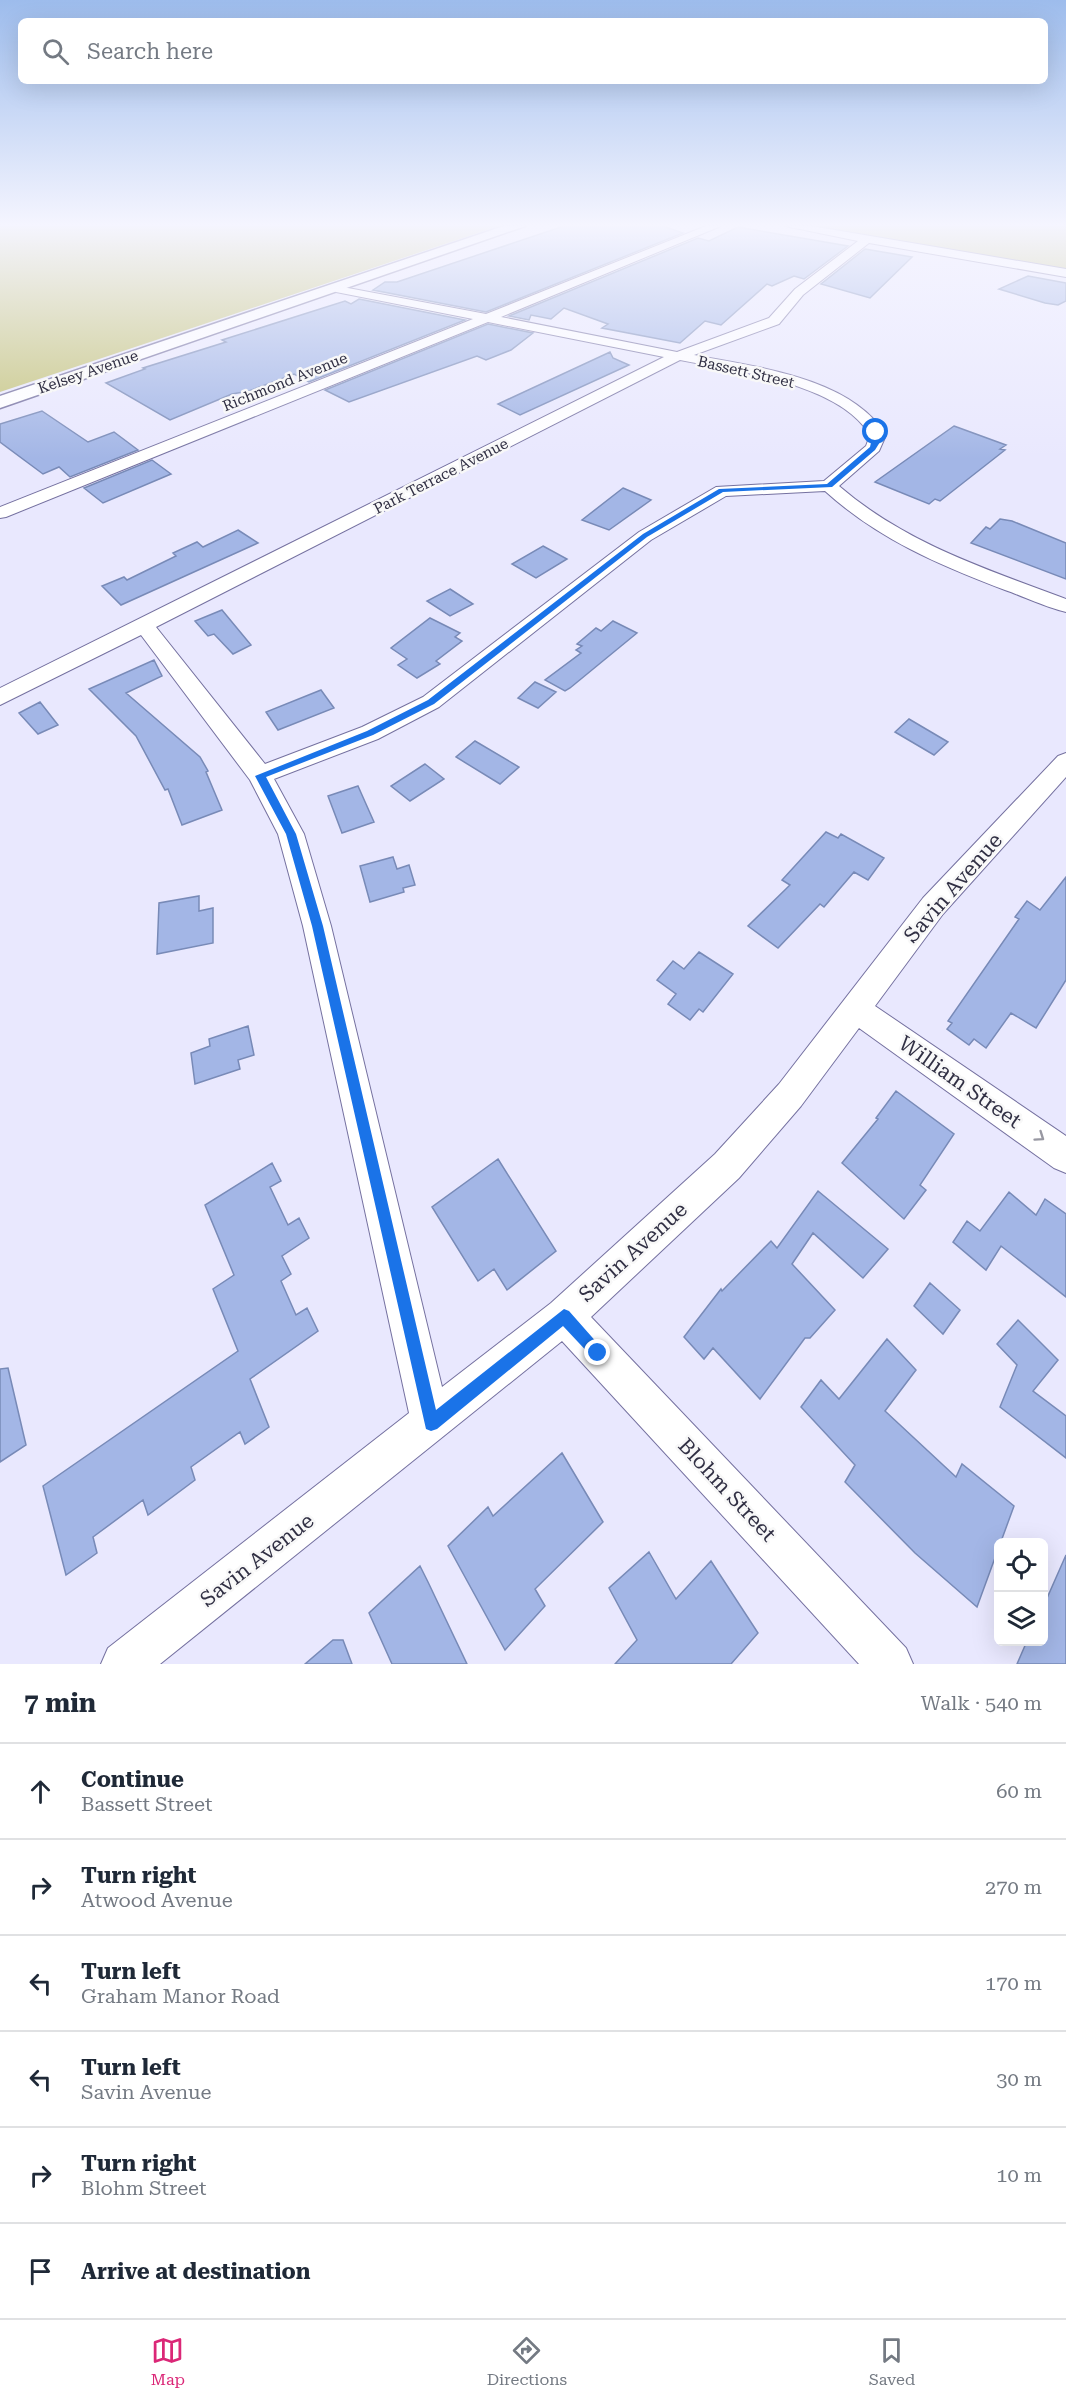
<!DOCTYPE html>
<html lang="en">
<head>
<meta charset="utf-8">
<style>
  body { margin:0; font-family:"Roboto Serif",serif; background:#f6f6f7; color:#1f2937 }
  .controls { position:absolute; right:18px; bottom:18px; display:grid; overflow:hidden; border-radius:9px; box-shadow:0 6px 24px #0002 }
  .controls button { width:54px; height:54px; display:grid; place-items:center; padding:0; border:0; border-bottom:2px solid #e0e1e3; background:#fff; color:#1f2937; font:30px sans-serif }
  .stop { position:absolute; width:18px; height:18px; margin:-14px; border:4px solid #1a73e8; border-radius:50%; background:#fff }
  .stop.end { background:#1a73e8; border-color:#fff; box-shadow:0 2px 6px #0008 }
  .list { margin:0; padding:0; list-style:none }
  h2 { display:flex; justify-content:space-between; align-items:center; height:78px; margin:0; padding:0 24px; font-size:26px }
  h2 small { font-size:20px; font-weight:400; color:#747a83 }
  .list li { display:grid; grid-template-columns:39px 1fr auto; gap:18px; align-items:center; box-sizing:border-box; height:96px; padding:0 24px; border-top:2px solid #e0e1e3 }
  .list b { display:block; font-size:22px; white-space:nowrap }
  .list p { margin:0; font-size:20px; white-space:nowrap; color:#747a83 }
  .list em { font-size:20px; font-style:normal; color:#747a83 }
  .icon { flex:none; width:33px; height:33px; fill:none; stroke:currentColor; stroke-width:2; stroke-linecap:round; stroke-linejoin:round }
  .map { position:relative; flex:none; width:1066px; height:1664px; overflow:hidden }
  .search { position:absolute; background:#fff; box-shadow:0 6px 24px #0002; left:18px; right:18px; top:18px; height:66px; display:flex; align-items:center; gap:15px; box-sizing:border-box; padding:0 21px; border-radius:9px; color:#747a83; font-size:22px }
  .sheet { height:654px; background:#fff }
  nav { display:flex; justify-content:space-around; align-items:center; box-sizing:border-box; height:84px; border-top:2px solid #e0e1e3; background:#fff; font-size:16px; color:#747a83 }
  nav a { display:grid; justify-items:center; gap:3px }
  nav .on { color:#db2777 }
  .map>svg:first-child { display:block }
  .green { fill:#c4c37a }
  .building { fill:#a3b6e6; stroke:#788ab7; stroke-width:1.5 }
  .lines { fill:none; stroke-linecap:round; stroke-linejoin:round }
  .minor-casing { stroke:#7571a0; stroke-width:2 }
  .tertiary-casing { stroke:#7571a0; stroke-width:3 }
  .minor { fill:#fff; fill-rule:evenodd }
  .tertiary { fill:#fff; fill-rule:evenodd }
  .oneway { stroke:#9898a2 }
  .route { fill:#1a73e8 }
  .labels { text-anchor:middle; stroke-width:5; stroke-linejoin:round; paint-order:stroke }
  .far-street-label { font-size:15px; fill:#313044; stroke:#f8f8f8 }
  .near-street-label { font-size:21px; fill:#313044; stroke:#f8f8f8 }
</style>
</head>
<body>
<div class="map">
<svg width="1066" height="1664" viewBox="0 0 1066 1664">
  <rect width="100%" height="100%" fill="#e9e8fe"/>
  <path class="green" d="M 0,226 L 499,226 L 0,392 Z
    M 804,226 L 1066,226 L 1066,270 Z"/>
  <path class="building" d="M 564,226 L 663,226 L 683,233 L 486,312 L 373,290 L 385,282 L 397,282 Z
    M 738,227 L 848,246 L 804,279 L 794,276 L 772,286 L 767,284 L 721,325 L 705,321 L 680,343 L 602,328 L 608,324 L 564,308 L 551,319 L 531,315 L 529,320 L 509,316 L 698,238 L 709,241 Z
    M 865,249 L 912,257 L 870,298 L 821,284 Z
    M 1028,276 L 1066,283 L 1066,301 L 1058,305 L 1045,303 L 999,289 Z
    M 359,299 L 465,320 L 309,382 L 294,374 L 249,391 L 232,394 L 170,420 L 106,383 L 145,369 L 143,368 L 226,342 L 222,340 L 345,301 L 351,304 Z
    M 488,324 L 533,333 L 511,350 L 486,360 L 477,356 L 349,402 L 325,390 Z
    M 610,352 L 613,358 L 629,365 L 520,415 L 498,404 Z
    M 42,411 L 88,442 L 114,432 L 138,450 L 70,477 L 59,467 L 43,474 L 0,442 L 0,424 Z
    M 954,426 L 1006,445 L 1000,449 L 1005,450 L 940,501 L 935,499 L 929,504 L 875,482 Z
    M 152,460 L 171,474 L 103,503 L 84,488 Z
    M 623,488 L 651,500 L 609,530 L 582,520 Z
    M 1000,519 L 1012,521 L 1066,543 L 1066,579 L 971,543 L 986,527 L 990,529 Z
    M 238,530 L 258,543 L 121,605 L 102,586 L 124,577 L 127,580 L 176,556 L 173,553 L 197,542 L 203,547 Z
    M 543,546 L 567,559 L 536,578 L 512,564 Z
    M 450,589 L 473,604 L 450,616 L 427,601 Z
    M 222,610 L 251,645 L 233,654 L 214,634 L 208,636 L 195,621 Z
    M 430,618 L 460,633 L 455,637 L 462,641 L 436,661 L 440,664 L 417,678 L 398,665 L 407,659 L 391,648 Z
    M 613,621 L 637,633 L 570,688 L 565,691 L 545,680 L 581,653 L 576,650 L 582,646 L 577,644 L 596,628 L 601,631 Z
    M 154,660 L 162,676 L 126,693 L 200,757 L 208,771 L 206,772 L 222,810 L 182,825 L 168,789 L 165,790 L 136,736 L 89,689 Z
    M 535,682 L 556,692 L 538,708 L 518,698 Z
    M 321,690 L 334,708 L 278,730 L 266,712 Z
    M 40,702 L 58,725 L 38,734 L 19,713 Z
    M 909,719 L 948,742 L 934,755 L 895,732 Z
    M 475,741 L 519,767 L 500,784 L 456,757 Z
    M 425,764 L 444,779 L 410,801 L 391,786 Z
    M 358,786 L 374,822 L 342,833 L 328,796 Z
    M 826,832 L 838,838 L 841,834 L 884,858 L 868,880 L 854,872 L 824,907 L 820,904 L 778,948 L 748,926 L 790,885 L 782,880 Z
    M 393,857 L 397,869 L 409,865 L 415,885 L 403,888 L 404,892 L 370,902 L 360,866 Z
    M 1066,877 L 1066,980 L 1036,1028 L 1011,1013 L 986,1048 L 974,1039 L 969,1045 L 947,1029 L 952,1023 L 948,1021 L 1019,919 L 1015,917 L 1027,901 L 1040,910 Z
    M 199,896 L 199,911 L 213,908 L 213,943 L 157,954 L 159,903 Z
    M 699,952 L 733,974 L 703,1012 L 699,1009 L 690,1020 L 668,1004 L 676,994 L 657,980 L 673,961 L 684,969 Z
    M 248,1026 L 254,1055 L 238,1060 L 240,1069 L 195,1084 L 191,1053 L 210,1046 L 209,1039 Z
    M 896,1091 L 954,1134 L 920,1185 L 926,1190 L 904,1219 L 842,1163 L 878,1119 L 876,1118 Z
    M 498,1159 L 556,1251 L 507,1290 L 494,1269 L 478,1281 L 432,1207 Z
    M 272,1163 L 281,1181 L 270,1187 L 288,1225 L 299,1218 L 309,1238 L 282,1256 L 291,1274 L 281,1281 L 296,1315 L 307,1308 L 318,1331 L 250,1379 L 269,1427 L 245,1444 L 240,1432 L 191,1467 L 195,1480 L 148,1515 L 143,1500 L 93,1537 L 97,1553 L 66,1575 L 43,1486 L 238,1351 L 213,1289 L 234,1275 L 205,1205 Z
    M 818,1191 L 888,1249 L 863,1278 L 813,1233 L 792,1264 L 835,1310 L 810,1338 L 805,1338 L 760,1399 L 713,1348 L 704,1359 L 684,1337 L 721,1289 L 722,1291 L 771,1241 L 777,1248 Z
    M 1009,1192 L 1036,1215 L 1045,1199 L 1066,1214 L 1066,1297 L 1001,1246 L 986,1270 L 953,1242 L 967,1221 L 980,1231 Z
    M 930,1283 L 960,1310 L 943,1334 L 914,1306 Z
    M 1018,1320 L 1058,1360 L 1033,1391 L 1066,1416 L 1066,1458 L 1000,1407 L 1017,1365 L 997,1344 Z
    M 887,1339 L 916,1370 L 885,1411 L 956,1477 L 962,1464 L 1014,1506 L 977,1607 L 915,1553 L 845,1482 L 855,1465 L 801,1407 L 821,1380 L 839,1399 Z
    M 8,1368 L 26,1445 L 0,1462 L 0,1369 Z
    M 562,1453 L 603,1522 L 535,1589 L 545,1606 L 505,1650 L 448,1546 L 488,1507 L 493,1516 Z
    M 649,1552 L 676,1599 L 711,1561 L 758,1633 L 731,1664 L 615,1664 L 637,1640 L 609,1588 Z
    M 1066,1555 L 1066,1664 L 1017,1664 L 1027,1641 L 1044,1641 L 1044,1605 Z
    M 420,1566 L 428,1582 L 467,1664 L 392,1664 L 369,1613 Z
    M 333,1640 L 343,1640 L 352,1664 L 305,1664 Z"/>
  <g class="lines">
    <defs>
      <path id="minor" d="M 706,226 L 721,226 L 501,317 L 677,352 L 769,318 L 795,289 L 858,241 L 785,226 L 811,226 L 1066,269 L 1066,277 L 869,243 L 803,295 L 779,324 L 694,355 C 756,367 850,377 886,435 L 879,451 L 839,486 C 905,543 986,569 1066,599 L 1066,612 C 1045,607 1025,597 1005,590 C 939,565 878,539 825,491 L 726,496 L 651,540 L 439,707 L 378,739 L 274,779 L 304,834 L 331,926 L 442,1387 L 551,1303 L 715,1154 L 779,1084 L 923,898 L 1058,756 L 1066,753 L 1066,777 L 943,914 L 875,1006 L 1066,1136 L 1066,1173 L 1054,1168 L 859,1028 L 801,1106 L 739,1178 L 591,1317 L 906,1648 L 913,1664 L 859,1664 L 562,1341 L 160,1664 L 101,1664 L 108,1648 L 409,1413 L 303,926 L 278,834 L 250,780 L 141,635 L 0,705 L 0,688 L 664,357 L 488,322 L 6,517 L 0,518 L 0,507 L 473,319 L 336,292 L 330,288 L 332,285 L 486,314 ZM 680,360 C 735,371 839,383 870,435 L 866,446 L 824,481 L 716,487 L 639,532 L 423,697 L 362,727 L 265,764 L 156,627 Z"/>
      <path id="tertiary" d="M 504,226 L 525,226 L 0,408 L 0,396 Z"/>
    </defs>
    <use href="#minor" class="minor-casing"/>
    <use href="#tertiary" class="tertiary-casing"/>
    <use href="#minor" class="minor"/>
    <use href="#tertiary" class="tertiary"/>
  </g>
  <defs><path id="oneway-chevron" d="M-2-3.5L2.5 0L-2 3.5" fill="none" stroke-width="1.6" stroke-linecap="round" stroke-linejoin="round" transform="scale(1.5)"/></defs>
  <use class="oneway" href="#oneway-chevron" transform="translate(1040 1137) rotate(35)"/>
  <linearGradient id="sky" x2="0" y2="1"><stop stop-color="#9dbcec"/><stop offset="0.49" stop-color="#f5f5ff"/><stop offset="1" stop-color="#f5f5ff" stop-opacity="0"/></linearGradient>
  <rect width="1066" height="459" fill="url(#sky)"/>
  <path class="route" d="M 874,430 L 879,432 L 880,442 L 875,450 L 832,487 L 723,492 L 647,537 L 434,704 L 373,735 L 266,777 L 296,834 L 323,926 L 436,1410 L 564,1309 L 569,1311 L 606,1353 L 604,1358 L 598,1361 L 593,1358 L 563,1326 L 437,1429 L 431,1431 L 426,1429 L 312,926 L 286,834 L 255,776 L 367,731 L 428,700 L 643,534 L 719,489 L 827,484 L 870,447 Z"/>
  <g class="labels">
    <g class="far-street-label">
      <text transform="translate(88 372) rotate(-19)" y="5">Kelsey Avenue</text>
      <text transform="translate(746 372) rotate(13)" y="5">Bassett Street</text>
      <text transform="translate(285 382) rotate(-22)" y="5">Richmond Avenue</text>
      <text transform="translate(441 476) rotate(-27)" y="5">Park Terrace Avenue</text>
    </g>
    <g class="near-street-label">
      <text transform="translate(953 888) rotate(-49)" y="7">Savin Avenue</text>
      <text transform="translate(960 1082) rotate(35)" y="7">William Street</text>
      <text transform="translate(633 1252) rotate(-42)" y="7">Savin Avenue</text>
      <text transform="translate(727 1490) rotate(47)" y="7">Blohm Street</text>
      <text transform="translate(257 1560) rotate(-38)" y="7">Savin Avenue</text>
    </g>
  </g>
</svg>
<div class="controls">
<button><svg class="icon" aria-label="locate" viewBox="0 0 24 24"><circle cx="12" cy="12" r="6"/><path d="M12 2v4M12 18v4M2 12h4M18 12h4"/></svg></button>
<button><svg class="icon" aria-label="layers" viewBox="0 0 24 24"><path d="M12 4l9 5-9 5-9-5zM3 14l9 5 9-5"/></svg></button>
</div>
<div class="stop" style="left:876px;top:432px"></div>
<div class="stop end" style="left:598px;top:1353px"></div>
<div class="search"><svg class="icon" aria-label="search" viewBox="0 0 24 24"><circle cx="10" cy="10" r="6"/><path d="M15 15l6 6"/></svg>Search here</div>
</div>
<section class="sheet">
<h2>7 min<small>Walk · 540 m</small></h2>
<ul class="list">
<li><svg class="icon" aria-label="ahead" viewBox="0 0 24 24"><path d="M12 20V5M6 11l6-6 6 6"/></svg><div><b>Continue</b><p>Bassett Street</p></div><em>60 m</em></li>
<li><svg class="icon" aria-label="right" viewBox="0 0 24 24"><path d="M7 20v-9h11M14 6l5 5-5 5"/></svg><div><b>Turn right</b><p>Atwood Avenue</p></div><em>270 m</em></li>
<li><svg class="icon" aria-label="left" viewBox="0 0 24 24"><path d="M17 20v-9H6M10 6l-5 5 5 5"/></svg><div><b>Turn left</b><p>Graham Manor Road</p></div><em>170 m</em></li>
<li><svg class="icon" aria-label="left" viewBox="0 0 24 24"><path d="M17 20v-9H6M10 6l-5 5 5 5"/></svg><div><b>Turn left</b><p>Savin Avenue</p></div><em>30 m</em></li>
<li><svg class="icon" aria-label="right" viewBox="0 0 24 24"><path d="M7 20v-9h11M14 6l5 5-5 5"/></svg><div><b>Turn right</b><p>Blohm Street</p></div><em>10 m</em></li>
<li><svg class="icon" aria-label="arrive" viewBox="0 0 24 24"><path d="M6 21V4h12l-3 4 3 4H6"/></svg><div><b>Arrive at destination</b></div></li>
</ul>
</section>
<nav>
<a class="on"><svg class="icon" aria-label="map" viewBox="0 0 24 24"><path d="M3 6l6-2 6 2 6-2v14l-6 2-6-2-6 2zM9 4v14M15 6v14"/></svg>Map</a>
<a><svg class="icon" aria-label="directions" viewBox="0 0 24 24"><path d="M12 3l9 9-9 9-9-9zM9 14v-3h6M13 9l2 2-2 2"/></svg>Directions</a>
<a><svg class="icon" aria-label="saved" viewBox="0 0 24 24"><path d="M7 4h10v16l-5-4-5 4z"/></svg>Saved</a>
</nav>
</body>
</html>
